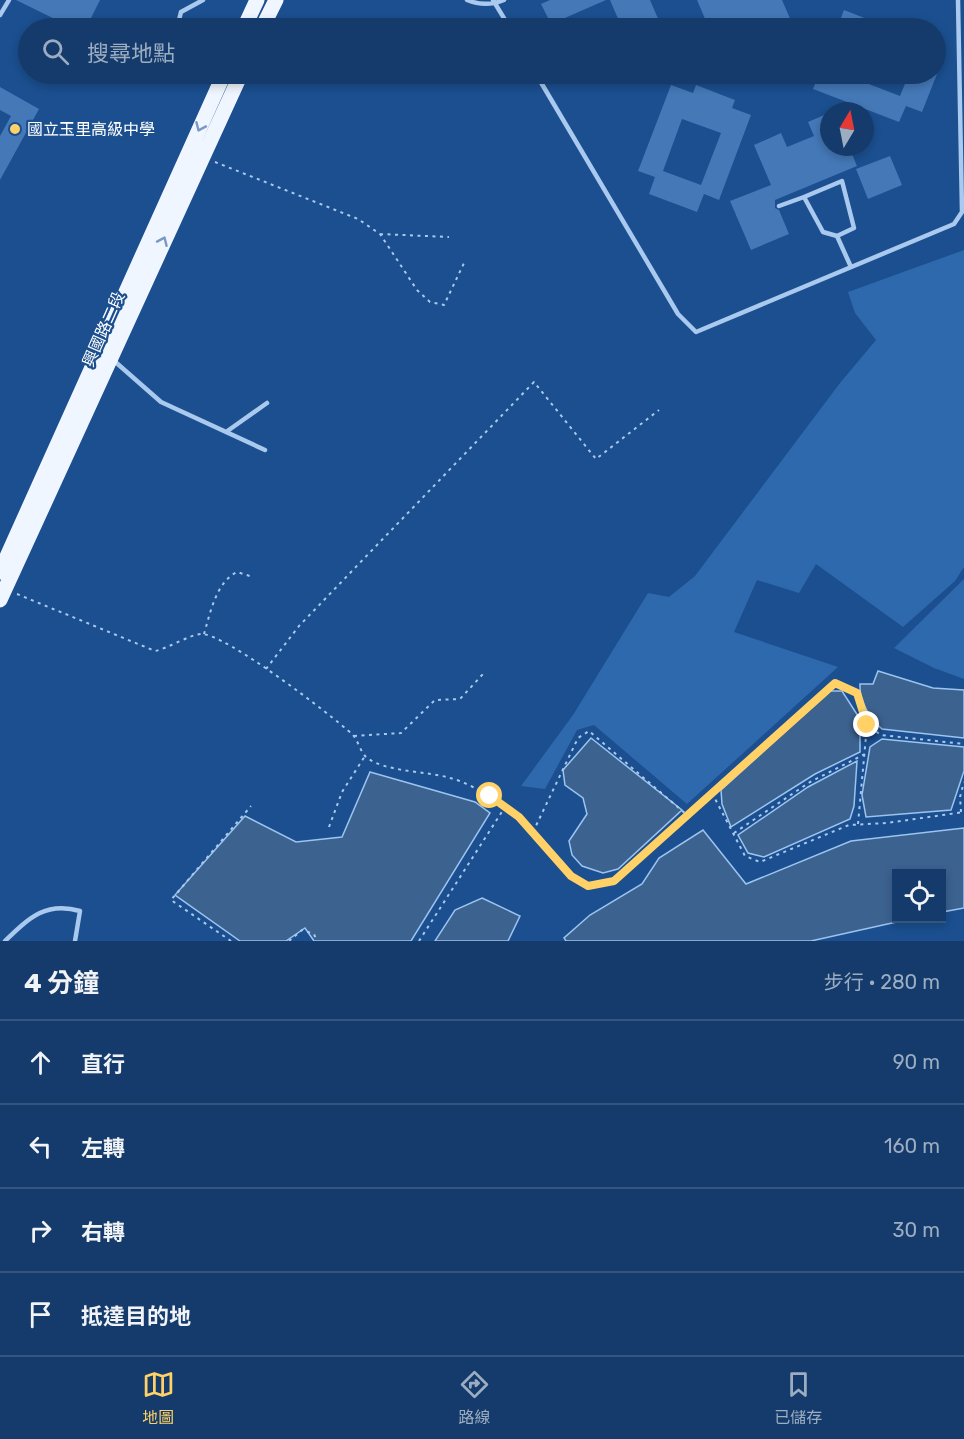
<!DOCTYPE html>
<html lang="zh-TW">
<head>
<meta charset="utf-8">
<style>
  body { margin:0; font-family:Rubik,"Noto Sans TC",sans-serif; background:#214673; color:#f1f3f6 }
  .controls { position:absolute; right:18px; bottom:18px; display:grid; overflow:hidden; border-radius:0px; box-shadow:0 3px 9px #0003 }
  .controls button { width:54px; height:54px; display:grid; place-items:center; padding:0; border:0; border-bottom:2px solid #33557e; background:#143b6b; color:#f1f3f6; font:30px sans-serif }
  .compass { position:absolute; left:820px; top:102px; width:54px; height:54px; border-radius:50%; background:#143b6b; box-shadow:0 3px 9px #0003; rotate:10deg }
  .stop { position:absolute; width:18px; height:18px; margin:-14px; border:4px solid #ffd166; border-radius:50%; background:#fff }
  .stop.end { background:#ffd166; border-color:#fff; box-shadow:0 2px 6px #0008 }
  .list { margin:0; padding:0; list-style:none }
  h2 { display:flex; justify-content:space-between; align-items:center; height:78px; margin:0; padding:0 24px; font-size:26px }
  h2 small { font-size:20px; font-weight:400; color:#9dadc1 }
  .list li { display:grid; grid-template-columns:39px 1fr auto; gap:18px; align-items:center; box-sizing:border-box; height:84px; padding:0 24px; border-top:2px solid #33557e }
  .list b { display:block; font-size:22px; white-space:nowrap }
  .list em { font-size:20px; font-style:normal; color:#9dadc1 }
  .icon { flex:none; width:33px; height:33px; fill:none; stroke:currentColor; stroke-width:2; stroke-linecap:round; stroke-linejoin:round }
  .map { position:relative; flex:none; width:964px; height:941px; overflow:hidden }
  .search { position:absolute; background:#143b6b; box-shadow:0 3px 9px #0003; left:18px; right:18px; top:18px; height:66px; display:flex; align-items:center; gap:15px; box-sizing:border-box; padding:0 21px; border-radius:33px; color:#9dadc1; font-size:22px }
  .sheet { height:414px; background:#143b6b }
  nav { display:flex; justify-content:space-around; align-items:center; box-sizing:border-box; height:84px; border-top:2px solid #33557e; background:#143b6b; font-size:16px; color:#9dadc1 }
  nav a { display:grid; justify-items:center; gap:3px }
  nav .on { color:#ffd166 }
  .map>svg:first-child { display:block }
  .green { fill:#2e69ad }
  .water { fill:#3c6290; stroke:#9cc4f0; stroke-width:1.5 }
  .building { fill:#4478b7; fill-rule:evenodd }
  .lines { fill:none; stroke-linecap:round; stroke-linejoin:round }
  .path { stroke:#a9c9ee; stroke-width:2; stroke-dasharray:3 4.5; stroke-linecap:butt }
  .service { stroke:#a9c9ee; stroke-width:4.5 }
  .primary { stroke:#f0f6ff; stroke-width:15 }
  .oneway { stroke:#7b9ac1 }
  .route { stroke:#ffd166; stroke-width:8 }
  .poi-dot { fill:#ffd166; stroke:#1b4f8f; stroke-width:2 }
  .labels { text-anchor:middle; stroke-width:4.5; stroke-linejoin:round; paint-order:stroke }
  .poi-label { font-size:16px; fill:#fff; stroke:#1b4f8f; text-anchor:start }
  .street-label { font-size:16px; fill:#fff; stroke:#1b4f8f }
</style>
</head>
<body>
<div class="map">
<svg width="964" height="941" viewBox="0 0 964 941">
  <rect width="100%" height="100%" fill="#1b4f8f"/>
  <path class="green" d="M 964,250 L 964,567 L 955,581 L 903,627 L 816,564 L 799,593 L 757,580 L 734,632 L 838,667 L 687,804 L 594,725 L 577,730 L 545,789 L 521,786 L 573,715 L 648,593 L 669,597 L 695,576 L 840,383 L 876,340 L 855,313 L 848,292 Z
    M 964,579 L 964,679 L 934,668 L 894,648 Z"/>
  <path class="water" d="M 878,671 L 933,688 L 964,690 L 964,738 L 882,729 C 870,719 859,701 860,684 L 873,684 Z
    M 830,691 L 842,691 L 860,719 L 860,752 L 815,774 L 731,827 L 722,804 L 721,790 Z
    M 591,738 L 682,810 L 618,869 L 603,873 L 582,866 L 572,855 L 569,841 L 587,814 L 583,798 L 565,785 L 563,770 Z
    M 882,739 L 964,747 L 964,771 L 951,810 L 866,817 L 862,795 L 870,747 Z
    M 857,761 L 854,806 L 850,819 L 764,857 L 748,853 L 738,835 L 808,787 Z
    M 370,772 L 475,802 L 490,813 L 411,941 L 314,941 L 305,928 L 286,941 L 240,941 L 175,895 L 245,816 L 296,842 L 342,837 Z
    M 964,828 L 964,908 L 942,912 L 942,874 L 896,874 L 896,918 L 910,919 L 811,941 L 566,941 L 564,938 L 590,915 L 642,884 L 659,858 L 703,830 L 746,884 L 851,841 Z
    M 482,898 L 520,916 L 508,941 L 435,941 L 455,910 Z"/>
  <path class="building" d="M 16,0 L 100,0 L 86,28 L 73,28 Z
    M 550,0 L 606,0 L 558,21 L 561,28 L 530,28 L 549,20 L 541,4 Z
    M 610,0 L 650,0 L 660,23 L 647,28 L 622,28 Z
    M 697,0 L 782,0 L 792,23 L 779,28 L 709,28 Z
    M 844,10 L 890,28 L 837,28 Z
    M 819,74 L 849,74 L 848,76 L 900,96 L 909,74 L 937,74 L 922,112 L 906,106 L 899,122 L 813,89 Z
    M 671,85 L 693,93 L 696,85 L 735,100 L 732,108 L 751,115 L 719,200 L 704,194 L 697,212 L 649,194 L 655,177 L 638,171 ZM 682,119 L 721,133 L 701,185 L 663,171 Z
    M 0,87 L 39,109 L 0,180 L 0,136 L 11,116 L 0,110 Z
    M 829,113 L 829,147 L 849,147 L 857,166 L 775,200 L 775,208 L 779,210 L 789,234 L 751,250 L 730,201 L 771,185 L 754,145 L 781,133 L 787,147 L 814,136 L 808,122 Z
    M 890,156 L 902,185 L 868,199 L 856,169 Z"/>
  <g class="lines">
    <path class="path" d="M 215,162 L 358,219 L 380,234 L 417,290 L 430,302 L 444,305 L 465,261
      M 380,234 L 449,237
      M 17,594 L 155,651 C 169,648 191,634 201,634 C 225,633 331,715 352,734 C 358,740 360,751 366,757 C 384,772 427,771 450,778 C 463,781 479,790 491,797 C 529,821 549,864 588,886 L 614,881 L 835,683 L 857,693 L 867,725 L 881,735 L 964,744
      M 204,634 C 210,614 216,582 237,572 L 253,577
      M 266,669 L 299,626 L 534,382 L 596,459 L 659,410
      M 354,736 L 401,733 L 435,700 L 460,699 L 483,674
      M 712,793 L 745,856 L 760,862 L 849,825 L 887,823 L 964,812
      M 961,812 L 960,797 L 964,782
      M 858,824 L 867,725
      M 329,827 L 342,792 L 365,756
      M 533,832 L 578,738 L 589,731 L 687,815
      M 734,833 L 810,782 L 865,754
      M 231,941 L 171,900 L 251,806
      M 289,941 L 302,930 L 314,934 L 317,941
      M 419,941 L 505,807"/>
    <path class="service" d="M 467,0 C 479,5 492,5 504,0
      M 493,0 L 510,28
      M 0,15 L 9,0
      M 177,28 L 181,12 L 203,0
      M 536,74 L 678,314 L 696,332 L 954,224 L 962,212 L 958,0
      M 779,206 L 804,197
      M 837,236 L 823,232 L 804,197 L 842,181 L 854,228 L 837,236 L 851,267
      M 112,359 L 161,402 L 265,450
      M 226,432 L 267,403
      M 5,941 C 29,918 46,901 80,911 L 75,941"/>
    <path class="primary" d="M 244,28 L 257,0
      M 262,28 L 276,0
      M 0,572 L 224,74
      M 0,600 L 241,74"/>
  </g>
  <defs><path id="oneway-chevron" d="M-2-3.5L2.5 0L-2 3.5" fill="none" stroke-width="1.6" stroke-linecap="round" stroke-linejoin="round" transform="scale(1.5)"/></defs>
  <g class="oneway">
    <use href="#oneway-chevron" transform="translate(200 127) rotate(114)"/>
    <use href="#oneway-chevron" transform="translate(163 241) rotate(-66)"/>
  </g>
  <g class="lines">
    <path class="route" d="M 490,796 L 519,817 L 571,876 L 588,886 L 614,881 L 835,683 L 857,693 L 867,725"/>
  </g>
  <circle class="poi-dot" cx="15" cy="129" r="6"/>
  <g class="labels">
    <g class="poi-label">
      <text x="27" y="135">國立玉里高級中學</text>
    </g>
    <g class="street-label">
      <text transform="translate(103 329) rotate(-66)" y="6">興國路二段</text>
    </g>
  </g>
</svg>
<div class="controls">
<button><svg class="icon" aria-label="locate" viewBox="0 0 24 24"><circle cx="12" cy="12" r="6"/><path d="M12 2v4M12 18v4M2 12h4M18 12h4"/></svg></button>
</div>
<svg class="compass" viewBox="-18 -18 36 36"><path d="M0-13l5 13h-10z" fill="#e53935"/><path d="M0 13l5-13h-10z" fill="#9dadc1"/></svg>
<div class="stop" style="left:490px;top:796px"></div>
<div class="stop end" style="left:867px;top:725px"></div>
<div class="search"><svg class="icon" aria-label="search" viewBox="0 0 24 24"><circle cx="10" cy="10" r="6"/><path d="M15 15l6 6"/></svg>搜尋地點</div>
</div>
<section class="sheet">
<h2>4 分鐘<small>步行 · 280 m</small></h2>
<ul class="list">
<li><svg class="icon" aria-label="ahead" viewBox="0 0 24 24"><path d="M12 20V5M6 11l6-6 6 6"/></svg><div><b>直行</b></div><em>90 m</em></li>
<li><svg class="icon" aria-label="left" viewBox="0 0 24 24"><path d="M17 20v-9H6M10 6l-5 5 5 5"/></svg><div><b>左轉</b></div><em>160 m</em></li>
<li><svg class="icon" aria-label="right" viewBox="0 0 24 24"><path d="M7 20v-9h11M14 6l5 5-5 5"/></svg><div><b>右轉</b></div><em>30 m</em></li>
<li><svg class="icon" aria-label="arrive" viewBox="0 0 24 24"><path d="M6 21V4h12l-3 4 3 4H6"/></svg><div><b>抵達目的地</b></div></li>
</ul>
</section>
<nav>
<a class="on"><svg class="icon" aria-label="map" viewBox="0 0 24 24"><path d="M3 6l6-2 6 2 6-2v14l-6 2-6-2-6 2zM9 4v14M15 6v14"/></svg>地圖</a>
<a><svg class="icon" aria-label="directions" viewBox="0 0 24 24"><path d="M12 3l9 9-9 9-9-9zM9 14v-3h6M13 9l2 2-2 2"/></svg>路線</a>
<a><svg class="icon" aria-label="saved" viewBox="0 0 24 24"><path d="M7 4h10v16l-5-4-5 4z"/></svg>已儲存</a>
</nav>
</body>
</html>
